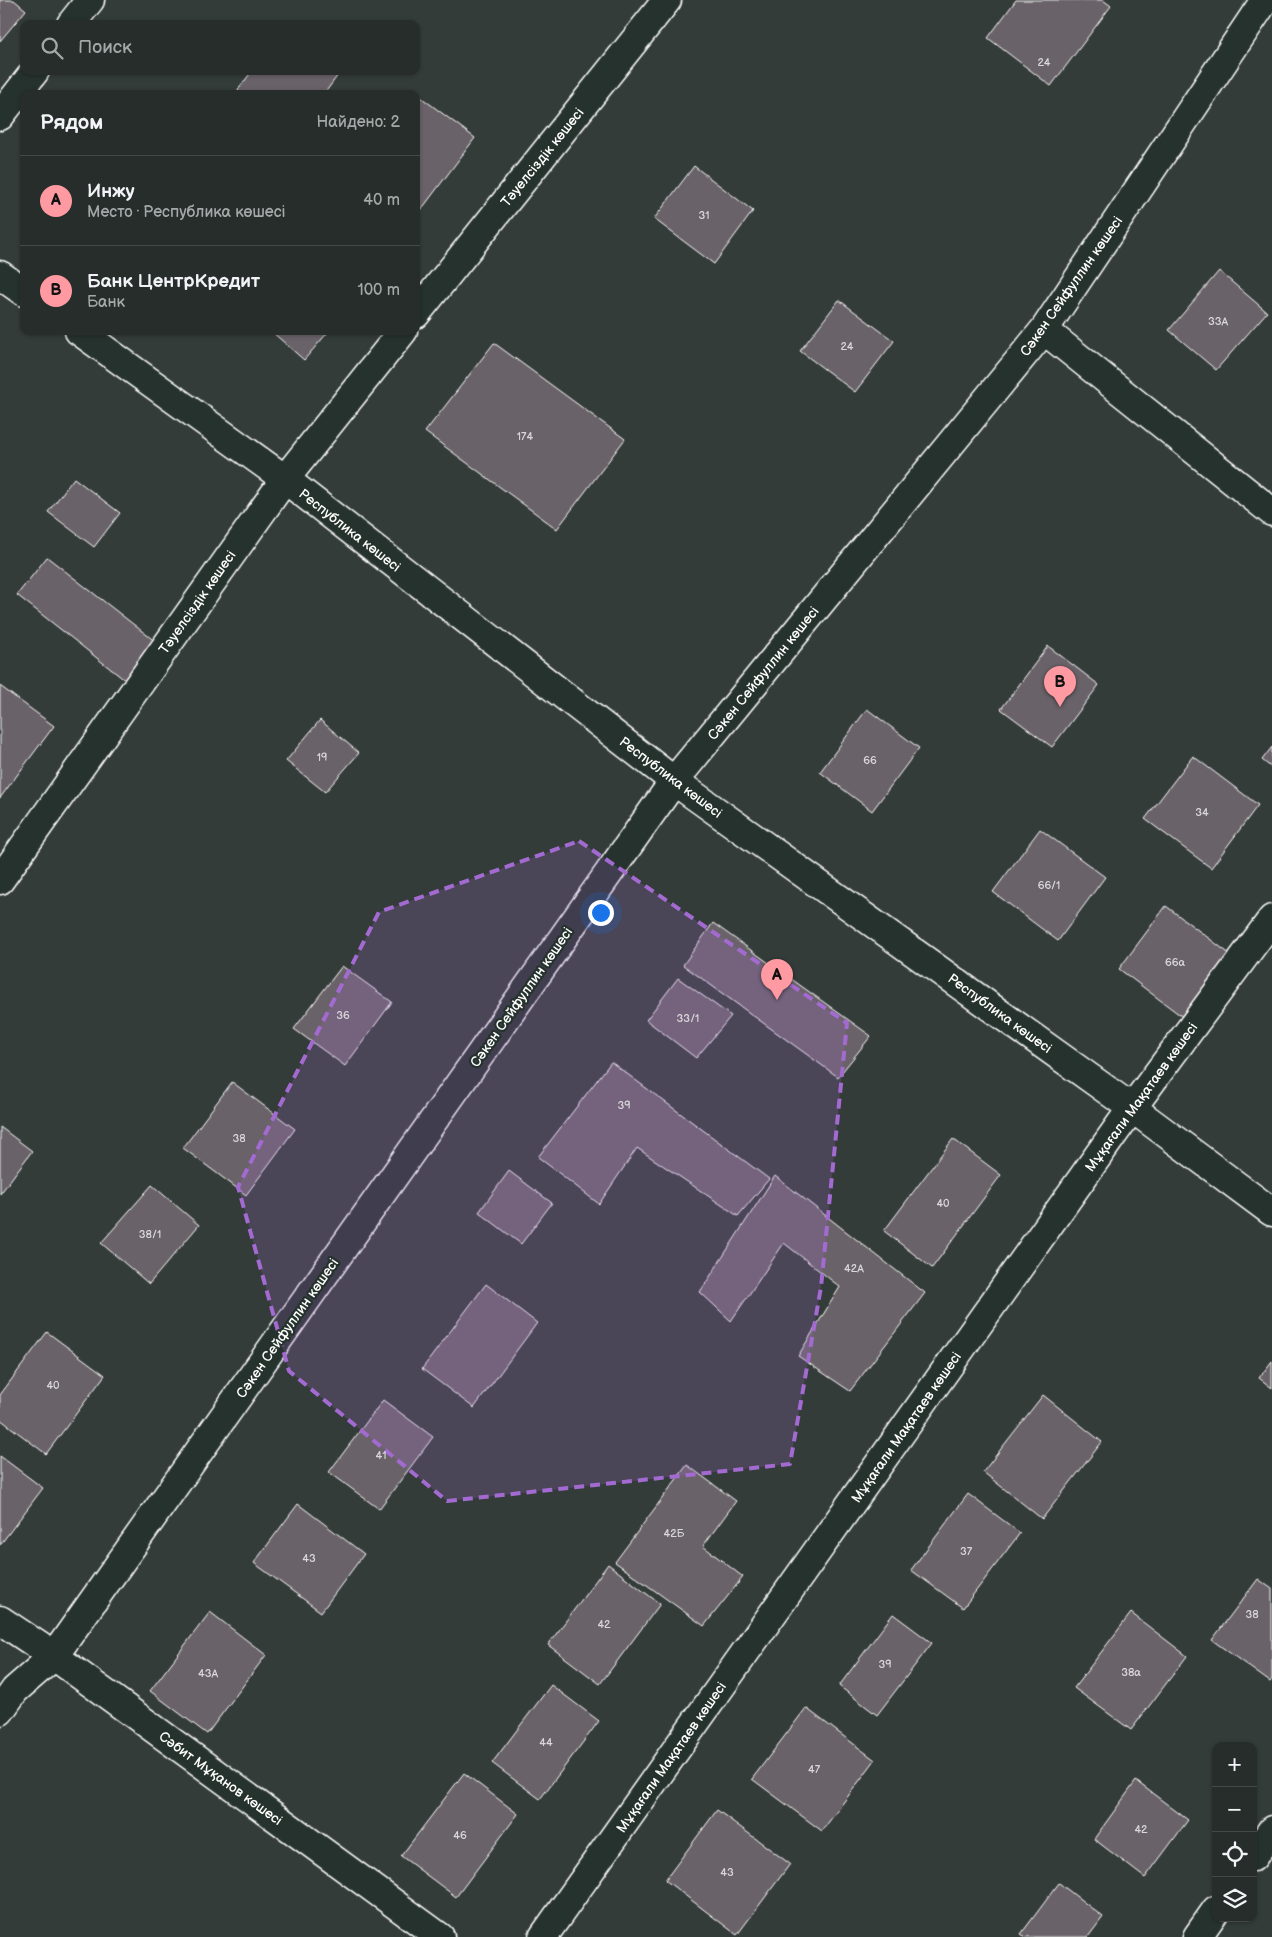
<!DOCTYPE html>
<html lang="ru">
<head>
<meta charset="utf-8">
<style>
  body { margin:0; font-family:"Balsamiq Sans",sans-serif; background:#2f3533; color:#f1f3f6 }
  .controls { position:absolute; right:15px; bottom:15px; display:grid; overflow:hidden; border-radius:10px; box-shadow:0 1px 4px #0004 }
  .controls button { width:45px; height:45px; display:grid; place-items:center; padding:0; border:0; border-bottom:1px solid #434947; background:#272d2b; color:#f1f3f6; font:25px sans-serif }
  .you { position:absolute; left:600px; top:912px; width:18px; height:18px; margin:-12px; border:4px solid #fff; border-radius:50%; background:#1a73e8; box-shadow:0 0 0 8px #1a73e833 }
  .badge { display:grid; place-items:center; width:32px; height:32px; border-radius:50%; background:#ff9aa2; color:#111; font-size:16px; font-weight:700 }
  .pin { position:absolute; translate:-50% -41px; filter:drop-shadow(0 1px 2px #0008) }
  .pin::after { content:''; position:absolute; top:26px; width:18px; height:15px; background:inherit; clip-path:polygon(0 0,100% 0,50% 100%) }
  .list { margin:0; padding:0; list-style:none }
  h2 { display:flex; justify-content:space-between; align-items:center; height:65px; margin:0; padding:0 20px; font-size:21px }
  h2 small { font-size:16px; font-weight:400; color:#a4a8a9 }
  .list li { display:grid; grid-template-columns:32px 1fr auto; gap:15px; align-items:center; box-sizing:border-box; height:90px; padding:0 20px; border-top:1px solid #434947 }
  .list b { display:block; font-size:19px; white-space:nowrap }
  .list p { margin:0; font-size:16px; white-space:nowrap; color:#a4a8a9 }
  .list em { font-size:16px; font-style:normal; color:#a4a8a9 }
  .icon { flex:none; width:28px; height:28px; fill:none; stroke:currentColor; stroke-width:2; stroke-linecap:round; stroke-linejoin:round }
  .map { position:relative; flex:none; width:1272px; height:1937px; overflow:hidden }
  .search { position:absolute; background:#272d2b; box-shadow:0 1px 4px #0004; left:20px; top:20px; width:400px; height:55px; display:flex; align-items:center; gap:12px; box-sizing:border-box; padding:0 18px; border-radius:10px; color:#a4a8a9; font-size:19px }
  .panel { position:absolute; background:#272d2b; box-shadow:0 1px 4px #0004; left:20px; top:90px; width:400px; height:245px; border-radius:10px }
  .map>svg:first-child { display:block }
  .building { fill:#6b6269; stroke:#fff }
  .lines { fill:none; stroke-linecap:round; stroke-linejoin:round }
  .minor-casing { stroke:#fff; stroke-width:31 }
  .minor { stroke:#26332d; stroke-width:28 }
  .marked { fill:#a36bd2; fill-opacity:0.2; stroke:#a36bd2; stroke-width:4; stroke-dasharray:10 6; stroke-linejoin:round }
  .labels { text-anchor:middle; stroke-width:4.5; stroke-linejoin:round; paint-order:stroke }
  .number-label { font-size:11px; fill:#dad8da }
  .street-label { font-size:14px; fill:#fff; stroke:#26332d }
</style>
</head>
<body>
<div class="map">
<svg width="1272" height="1937" viewBox="0 0 1272 1937">
  <rect width="100%" height="100%" fill="#343c39"/>
  <filter id="ink" filterUnits="userSpaceOnUse"><feTurbulence type="fractalNoise" baseFrequency=".02" numOctaves="2"/><feDisplacementMap in="SourceGraphic" scale="10" xChannelSelector="R" yChannelSelector="G"/><feConvolveMatrix kernelMatrix="1 2 1 2 8 2 1 2 1" color-interpolation-filters="sRGB"/></filter>
  <g filter="url(#ink)">
    <path class="building" d="M 0,0 L 14,0 L 26,10 L 0,41 Z
      M 1016,0 L 1103,0 L 1111,6 L 1051,86 L 988,38 Z
      M 252,71 L 341,71 L 324,94 L 235,94 Z
      M 418,95 L 475,138 L 421,210 L 416,206 L 416,98 Z
      M 694,166 L 753,211 L 714,264 L 654,219 Z
      M 1219,271 L 1267,312 L 1216,370 L 1169,330 Z
      M 839,300 L 894,341 L 855,392 L 800,351 Z
      M 271,331 L 329,331 L 304,360 Z
      M 494,343 L 625,439 L 557,529 L 425,432 Z
      M 74,478 L 120,513 L 94,547 L 48,512 Z
      M 47,557 L 156,642 L 126,681 L 17,595 Z
      M 1048,646 L 1099,685 L 1052,747 L 1001,709 Z
      M 0,686 L 54,726 L 0,798 Z
      M 867,709 L 919,748 L 872,811 L 820,772 Z
      M 320,720 L 359,753 L 325,792 L 286,761 Z
      M 1272,747 L 1272,768 L 1262,760 Z
      M 1193,756 L 1258,805 L 1211,868 L 1145,819 Z
      M 1040,829 L 1105,877 L 1058,941 L 993,892 Z
      M 1166,906 L 1231,955 L 1184,1018 L 1119,969 Z
      M 713,923 L 871,1036 L 838,1077 L 683,965 Z
      M 342,966 L 392,1002 L 345,1066 L 294,1029 Z
      M 678,978 L 731,1016 L 696,1058 L 646,1020 Z
      M 611,1062 L 769,1179 L 738,1216 L 637,1148 L 599,1204 L 538,1157 Z
      M 232,1082 L 295,1129 L 246,1195 L 183,1148 Z
      M 0,1127 L 32,1151 L 0,1194 Z
      M 953,1139 L 1001,1175 L 932,1268 L 884,1231 Z
      M 509,1171 L 552,1203 L 521,1244 L 479,1212 Z
      M 775,1176 L 925,1293 L 850,1391 L 798,1356 L 840,1287 L 784,1243 L 731,1321 L 700,1292 Z
      M 152,1185 L 199,1225 L 149,1284 L 101,1243 Z
      M 486,1284 L 537,1323 L 474,1408 L 422,1369 Z
      M 47,1332 L 105,1375 L 46,1454 L 0,1419 L 0,1395 Z
      M 1272,1361 L 1272,1388 L 1259,1378 Z
      M 1043,1395 L 1102,1442 L 1042,1519 L 983,1472 Z
      M 383,1400 L 433,1437 L 379,1509 L 329,1472 Z
      M 0,1456 L 43,1488 L 0,1545 Z
      M 687,1465 L 736,1501 L 703,1546 L 743,1577 L 704,1626 L 615,1562 Z
      M 968,1494 L 1020,1533 L 963,1608 L 911,1570 Z
      M 298,1504 L 364,1554 L 321,1612 L 254,1563 Z
      M 608,1564 L 660,1604 L 600,1684 L 548,1645 Z
      M 1258,1579 L 1272,1589 L 1272,1679 L 1270,1682 L 1212,1640 Z
      M 210,1612 L 266,1655 L 207,1734 L 150,1691 Z
      M 1131,1613 L 1187,1656 L 1131,1730 L 1074,1688 Z
      M 893,1614 L 932,1643 L 877,1715 L 839,1686 Z
      M 551,1685 L 599,1721 L 540,1799 L 492,1763 Z
      M 806,1708 L 875,1760 L 822,1831 L 752,1779 Z
      M 464,1773 L 518,1814 L 456,1897 L 401,1856 Z
      M 1136,1781 L 1188,1820 L 1145,1878 L 1094,1839 Z
      M 717,1810 L 790,1864 L 737,1935 L 665,1880 Z
      M 1059,1883 L 1103,1917 L 1088,1937 L 1026,1937 L 1021,1934 Z"/>
    <g class="lines">
      <defs>
        <path id="minor" d="M 71,24 L 90,0
          M 0,116 L 35,71
          M 0,275 L 24,292
          M 416,314 L 667,0
          M 1044,330 L 1272,512
          M 79,331 L 285,479 L 674,781 L 1132,1108 L 1272,1212
          M 0,880 L 285,479 L 403,331
          M 0,1620 L 54,1656 L 440,1937
          M 0,1711 L 15,1690 L 54,1656 L 674,781 L 1044,330 L 1265,0
          M 1253,1857 L 1272,1830
          M 543,1937 L 1132,1108 L 1272,919
          M 1197,1937 L 1216,1910"/>
      </defs>
      <use href="#minor" class="minor-casing"/>
      <use href="#minor" class="minor"/>
    </g>
  </g>
  <path class="marked" d="M 579,841 L 847,1023 L 821,1287 L 790,1464 L 447,1501 L 289,1371 L 238,1187 L 379,912 Z"/>
  <g class="labels">
    <g class="number-label">
      <text x="1044" y="66">24</text>
      <text x="704" y="219">31</text>
      <text x="1218" y="325">33А</text>
      <text x="847" y="350">24</text>
      <text x="525" y="440">174</text>
      <text x="322" y="761">19</text>
      <text x="870" y="764">66</text>
      <text x="1202" y="816">34</text>
      <text x="1049" y="889">66/1</text>
      <text x="1175" y="966">66а</text>
      <text x="343" y="1019">36</text>
      <text x="688" y="1022">33/1</text>
      <text x="624" y="1109">39</text>
      <text x="239" y="1142">38</text>
      <text x="943" y="1207">40</text>
      <text x="150" y="1238">38/1</text>
      <text x="854" y="1272">42А</text>
      <text x="53" y="1389">40</text>
      <text x="381" y="1459">41</text>
      <text x="674" y="1537">42Б</text>
      <text x="966" y="1555">37</text>
      <text x="309" y="1562">43</text>
      <text x="1252" y="1618">38</text>
      <text x="604" y="1628">42</text>
      <text x="885" y="1668">39</text>
      <text x="1131" y="1676">38а</text>
      <text x="208" y="1677">43А</text>
      <text x="546" y="1746">44</text>
      <text x="814" y="1773">47</text>
      <text x="1141" y="1833">42</text>
      <text x="460" y="1839">46</text>
      <text x="727" y="1876">43</text>
    </g>
    <g class="street-label">
      <text transform="translate(542 157) rotate(-51)" y="5">Тәуелсіздік көшесі</text>
      <text transform="translate(1071 286) rotate(-55)" y="5">Сәкен Сейфуллин көшесі</text>
      <text transform="translate(350 530) rotate(38)" y="5">Республика көшесі</text>
      <text transform="translate(197 602) rotate(-55)" y="5">Тәуелсіздік көшесі</text>
      <text transform="translate(763 673) rotate(-51)" y="5">Сәкен Сейфуллин көшесі</text>
      <text transform="translate(671 777) rotate(37)" y="5">Республика көшесі</text>
      <text transform="translate(521 997) rotate(-55)" y="5">Сәкен Сейфуллин көшесі</text>
      <text transform="translate(1000 1013) rotate(36)" y="5">Республика көшесі</text>
      <text transform="translate(1141 1097) rotate(-54)" y="5">Мұқағали Мақатаев көшесі</text>
      <text transform="translate(287 1328) rotate(-55)" y="5">Сәкен Сейфуллин көшесі</text>
      <text transform="translate(906 1427) rotate(-55)" y="5">Мұқағали Мақатаев көшесі</text>
      <text transform="translate(671 1757) rotate(-55)" y="5">Мұқағали Мақатаев көшесі</text>
      <text transform="translate(221 1778) rotate(36)" y="5">Сәбит Мұқанов көшесі</text>
    </g>
  </g>
</svg>
<div class="controls">
<button>+</button>
<button>−</button>
<button><svg class="icon" aria-label="locate" viewBox="0 0 24 24"><circle cx="12" cy="12" r="6"/><path d="M12 2v4M12 18v4M2 12h4M18 12h4"/></svg></button>
<button><svg class="icon" aria-label="layers" viewBox="0 0 24 24"><path d="M12 4l9 5-9 5-9-5zM3 14l9 5 9-5"/></svg></button>
</div>
<div class="you"></div>
<div class="pin badge" style="left:777px;top:1000px">A</div>
<div class="pin badge" style="left:1060px;top:707px">B</div>
<div class="search"><svg class="icon" aria-label="search" viewBox="0 0 24 24"><circle cx="10" cy="10" r="6"/><path d="M15 15l6 6"/></svg>Поиск</div>
<section class="panel">
<h2>Рядом<small>Найдено: 2</small></h2>
<ul class="list">
<li><span class="badge">A</span><div><b>Инжу</b><p>Место · Республика көшесі</p></div><em>40 m</em></li>
<li><span class="badge">B</span><div><b>Банк ЦентрКредит</b><p>Банк</p></div><em>100 m</em></li>
</ul>
</section>
</div>
</body>
</html>
